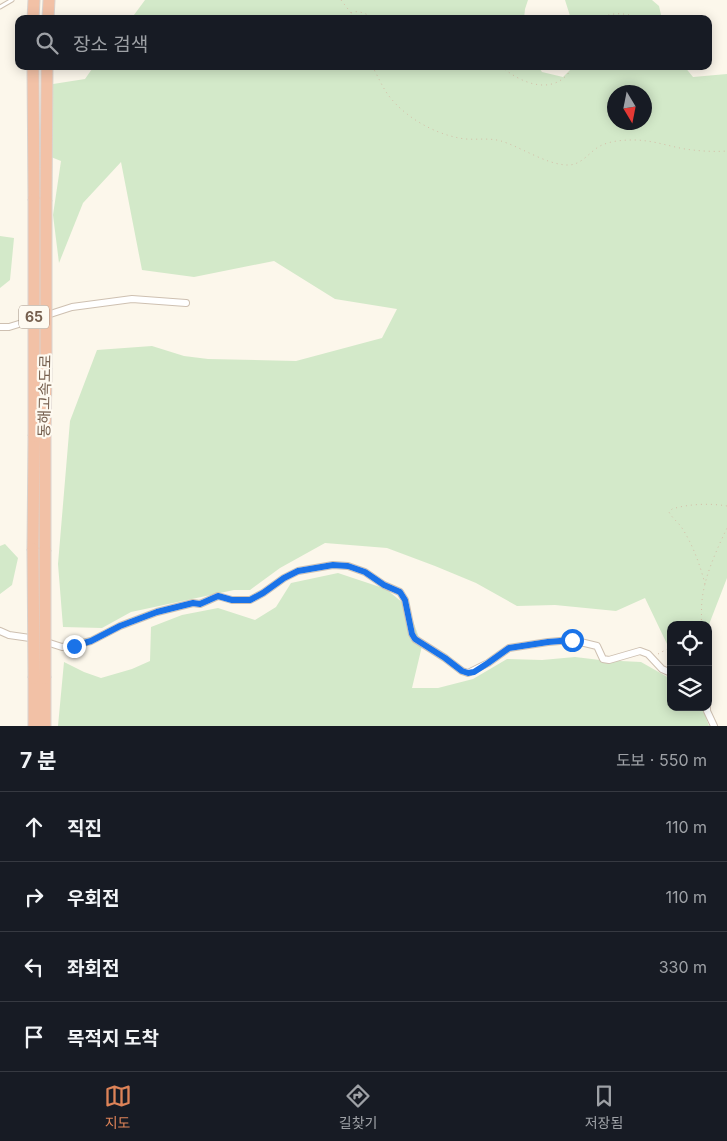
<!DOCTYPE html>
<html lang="ko">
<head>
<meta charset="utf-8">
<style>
  body { margin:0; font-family:Inter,"Noto Sans KR",sans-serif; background:#242831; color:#f1f3f6 }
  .controls { position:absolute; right:15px; bottom:15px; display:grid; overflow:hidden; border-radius:10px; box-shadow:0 2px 12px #0003 }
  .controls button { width:45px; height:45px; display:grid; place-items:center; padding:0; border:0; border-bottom:1px solid #363941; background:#171b24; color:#f1f3f6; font:25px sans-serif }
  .compass { position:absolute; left:607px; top:85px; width:45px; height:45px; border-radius:50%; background:#171b24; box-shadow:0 2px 12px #0003; rotate:170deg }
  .stop { position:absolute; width:15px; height:15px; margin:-11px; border:4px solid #1a73e8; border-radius:50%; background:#fff }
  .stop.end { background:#1a73e8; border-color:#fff; box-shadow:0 1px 5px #0008 }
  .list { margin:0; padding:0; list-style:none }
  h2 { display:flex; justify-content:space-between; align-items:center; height:65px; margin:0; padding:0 20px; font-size:21px }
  h2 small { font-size:16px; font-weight:400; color:#9ea1a6 }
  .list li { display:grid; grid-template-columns:32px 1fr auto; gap:15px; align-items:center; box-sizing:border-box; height:70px; padding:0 20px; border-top:1px solid #363941 }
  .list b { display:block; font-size:19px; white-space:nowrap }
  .list em { font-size:16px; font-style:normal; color:#9ea1a6 }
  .icon { flex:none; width:28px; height:28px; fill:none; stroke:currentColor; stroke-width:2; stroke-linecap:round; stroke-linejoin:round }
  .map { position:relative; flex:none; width:727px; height:726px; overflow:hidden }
  .search { position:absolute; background:#171b24; box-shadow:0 2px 12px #0003; left:15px; right:15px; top:15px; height:55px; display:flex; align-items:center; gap:12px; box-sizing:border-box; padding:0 18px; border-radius:10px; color:#9ea1a6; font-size:19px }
  .sheet { height:345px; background:#171b24 }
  nav { display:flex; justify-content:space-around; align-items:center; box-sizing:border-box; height:70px; border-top:1px solid #363941; background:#171b24; font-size:14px; color:#9ea1a6 }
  nav a { display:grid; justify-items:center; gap:2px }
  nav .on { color:#dd8358 }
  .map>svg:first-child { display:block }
  .green { fill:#d3e9c9; fill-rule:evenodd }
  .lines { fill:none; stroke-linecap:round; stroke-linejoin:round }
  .lane-casing { stroke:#cec0b1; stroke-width:5 }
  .street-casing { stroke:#cec0b1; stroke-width:8 }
  .highway-casing { stroke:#d9d2ce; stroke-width:13 }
  .path { stroke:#d5bda7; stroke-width:1; stroke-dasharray:1 4; stroke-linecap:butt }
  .lane { stroke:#fff; stroke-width:3 }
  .street { stroke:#fff; stroke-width:6 }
  .highway { stroke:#f2c1a6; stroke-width:11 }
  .highway-bridge-casing { stroke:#d9d2ce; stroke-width:13; stroke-linecap:butt }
  .highway-bridge { stroke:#f2c1a6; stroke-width:11 }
  .route { stroke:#1a73e8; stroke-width:6 }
  .labels { text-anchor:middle; stroke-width:4.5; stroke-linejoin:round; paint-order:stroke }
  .shield { fill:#fefaf1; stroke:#9f8e80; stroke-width:1 }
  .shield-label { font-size:14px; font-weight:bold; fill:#76604f }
  .street-label { font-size:15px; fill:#76604f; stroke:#fefaf1 }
</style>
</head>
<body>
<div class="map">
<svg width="727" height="726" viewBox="0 0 727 726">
  <rect width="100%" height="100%" fill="#fcf7eb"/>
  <path class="green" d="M 145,0 L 528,0 L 525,9 L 524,19 L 131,19 Z
    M 565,0 L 652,0 L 659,6 L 662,19 L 571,19 Z
    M 94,66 L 538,66 L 542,72 L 563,77 L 574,66 L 684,66 L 693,77 L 727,74 L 727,578 L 708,627 L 708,625 L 671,625 L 671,647 L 667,644 L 645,598 L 616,611 L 555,605 L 517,606 L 476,583 L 435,566 L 387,548 L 325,543 L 280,568 L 250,590 L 234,590 L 131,612 L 102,628 L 63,627 L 58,564 L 70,421 L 97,350 L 152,346 L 184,356 L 208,359 L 296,361 L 382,338 L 397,309 L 335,299 L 274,261 L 194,277 L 142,270 L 121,162 L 83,203 L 59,263 L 53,215 L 61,161 L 51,157 L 53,84 L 85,79 ZM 614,92 L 644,92 L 644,122 L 614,122 Z
    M 0,236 L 14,238 L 10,280 L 0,288 Z
    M 5,544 L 18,558 L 12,585 L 0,594 L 0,546 Z
    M 338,573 L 386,589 L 408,607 L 422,646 L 412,688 L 438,688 L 473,679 L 507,659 L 542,660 L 575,657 L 600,660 L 641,662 L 671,679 L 671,707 L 702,707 L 709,726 L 58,726 L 64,662 L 84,672 L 101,678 L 132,669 L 150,661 L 151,627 L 182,615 L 218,608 L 255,620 L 276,607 L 291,583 Z"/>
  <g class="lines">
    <defs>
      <path id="lane" d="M 0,7 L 12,0"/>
      <path id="street" d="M 44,316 L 72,307 L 132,299 L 186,303
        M 0,327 L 9,327 L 35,319
        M 0,631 L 9,635 L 37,639 L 62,647 L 74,645 L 91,641 L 120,626 L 157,612 L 193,603 L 200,604 L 218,596 L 232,600 L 250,600 L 263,593 L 284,578 L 298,571 L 333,565 L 348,566 L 365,572 L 384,585 L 400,592 L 405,600 L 412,634 L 415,639 L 445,658 L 462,671 L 468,673 L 488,663 L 509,648 L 548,642 L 572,640 L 597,646 L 603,659 L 609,660 L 640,651 L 648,654 L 662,669 L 671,673
        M 707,707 L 707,711 L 714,726"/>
      <path id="highway" d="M 33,19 L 34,0
        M 48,19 L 49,0
        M 33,66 L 34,199
        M 46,200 L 47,66
        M 33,549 L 34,436
        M 45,550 L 45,436
        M 34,678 L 34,726
        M 45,678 L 45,726"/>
    </defs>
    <use href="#lane" class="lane-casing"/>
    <use href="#street" class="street-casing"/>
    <use href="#highway" class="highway-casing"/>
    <path class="path" d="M 341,0 L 351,13 L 350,19
      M 351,13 C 358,9 368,15 376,19
      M 599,19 C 613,11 627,13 641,19
      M 372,66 C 378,76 382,87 389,96 C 405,117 433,133 459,138 C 473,141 487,137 501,141 C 521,147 547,165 568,165 C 582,165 589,152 600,146 C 610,141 622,140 633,140 C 652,140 668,146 685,149 C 699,151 713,152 727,151
      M 501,66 C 522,85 557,97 573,66
      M 705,584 C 700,565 693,545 682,528 C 678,522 672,518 669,512 L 672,509 C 688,504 710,503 727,506
      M 701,625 C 702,617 701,609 702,601 C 704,577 717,549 727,528
      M 658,654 L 671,647"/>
    <use href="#lane" class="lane"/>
    <use href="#street" class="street"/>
    <use href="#highway" class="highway"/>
    <defs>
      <path id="highway-bridge" d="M 34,436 L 34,199
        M 45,436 L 46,371 L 46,200
        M 33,549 L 34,678
        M 45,550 L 45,678"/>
    </defs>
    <use href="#highway-bridge" class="highway-bridge-casing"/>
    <use href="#highway-bridge" class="highway-bridge"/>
  </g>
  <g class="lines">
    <path class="route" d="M 74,646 L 91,641 L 120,626 L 157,612 L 193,603 L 200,604 L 218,596 L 232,600 L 250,600 L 263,593 L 284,578 L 298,571 L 333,565 L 348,566 L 365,572 L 384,585 L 400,592 L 405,600 L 412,634 L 415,639 L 445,658 L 462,671 L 468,673 L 474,672 L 488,663 L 509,648 L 548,642 L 572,640"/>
  </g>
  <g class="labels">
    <rect class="shield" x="19" y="305.5" width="30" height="23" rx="4"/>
    <g class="shield-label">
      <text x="34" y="322">65</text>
    </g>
    <g class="street-label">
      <text transform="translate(45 396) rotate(-89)" y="5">동해고속도로</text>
    </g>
  </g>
</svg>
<div class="controls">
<button><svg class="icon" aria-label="locate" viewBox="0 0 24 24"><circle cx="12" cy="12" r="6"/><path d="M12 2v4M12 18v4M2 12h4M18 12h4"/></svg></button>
<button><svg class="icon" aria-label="layers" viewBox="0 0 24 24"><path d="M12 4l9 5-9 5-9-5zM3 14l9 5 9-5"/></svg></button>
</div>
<svg class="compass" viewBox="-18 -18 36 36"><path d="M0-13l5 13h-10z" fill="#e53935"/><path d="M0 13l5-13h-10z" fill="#9ea1a6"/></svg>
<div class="stop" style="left:572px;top:640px"></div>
<div class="stop end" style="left:74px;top:646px"></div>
<div class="search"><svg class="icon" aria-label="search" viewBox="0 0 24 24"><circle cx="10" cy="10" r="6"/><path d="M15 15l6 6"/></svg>장소 검색</div>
</div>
<section class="sheet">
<h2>7 분<small>도보 · 550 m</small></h2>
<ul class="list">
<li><svg class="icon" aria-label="ahead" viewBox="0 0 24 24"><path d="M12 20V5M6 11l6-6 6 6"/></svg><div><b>직진</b></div><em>110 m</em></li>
<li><svg class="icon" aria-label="right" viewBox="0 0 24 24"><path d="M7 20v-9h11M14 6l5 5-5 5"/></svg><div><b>우회전</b></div><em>110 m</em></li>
<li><svg class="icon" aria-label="left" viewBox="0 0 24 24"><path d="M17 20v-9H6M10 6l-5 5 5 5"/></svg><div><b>좌회전</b></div><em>330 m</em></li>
<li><svg class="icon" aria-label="arrive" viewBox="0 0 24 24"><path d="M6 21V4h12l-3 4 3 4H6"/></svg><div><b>목적지 도착</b></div></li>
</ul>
</section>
<nav>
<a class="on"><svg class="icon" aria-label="map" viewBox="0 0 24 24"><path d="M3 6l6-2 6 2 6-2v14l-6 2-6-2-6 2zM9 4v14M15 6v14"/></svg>지도</a>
<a><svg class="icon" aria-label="directions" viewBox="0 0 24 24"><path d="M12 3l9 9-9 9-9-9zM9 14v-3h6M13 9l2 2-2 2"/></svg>길찾기</a>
<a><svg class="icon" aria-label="saved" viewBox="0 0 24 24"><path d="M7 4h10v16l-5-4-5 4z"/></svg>저장됨</a>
</nav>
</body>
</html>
